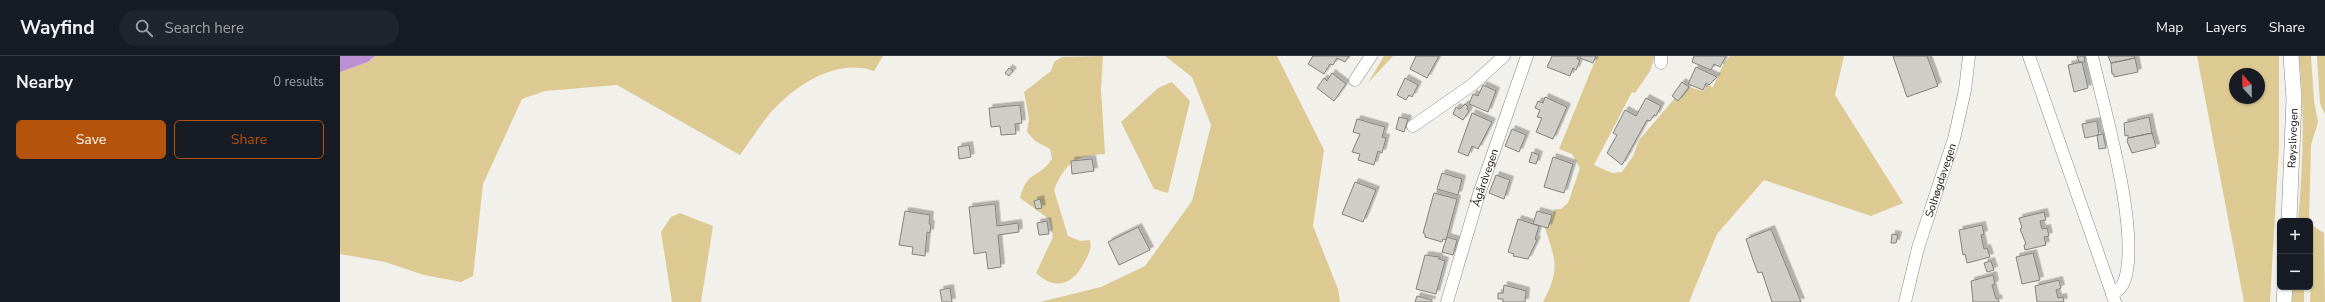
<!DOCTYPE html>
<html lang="en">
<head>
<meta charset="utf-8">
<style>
  body { margin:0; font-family:"Nunito Sans",sans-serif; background:#20242c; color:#f1f3f6 }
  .controls { position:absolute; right:12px; bottom:12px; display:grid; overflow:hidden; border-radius:6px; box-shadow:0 1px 3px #0004 }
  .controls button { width:36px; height:36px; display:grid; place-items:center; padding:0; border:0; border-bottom:1px solid #363941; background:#171b24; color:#f1f3f6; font:20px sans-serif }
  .compass { position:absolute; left:1889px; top:12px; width:36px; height:36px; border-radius:50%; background:#171b24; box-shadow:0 1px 3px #0004; rotate:338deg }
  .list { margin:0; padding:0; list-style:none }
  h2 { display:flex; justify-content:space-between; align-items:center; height:52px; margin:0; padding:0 16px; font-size:17px }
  h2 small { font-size:13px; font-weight:400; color:#9ea1a6 }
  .actions { display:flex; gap:8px; padding:12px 16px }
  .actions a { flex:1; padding:9px 0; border:1px solid #b45309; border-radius:6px; text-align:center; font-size:14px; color:#b45309 }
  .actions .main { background:#b45309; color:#fff }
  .icon { flex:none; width:22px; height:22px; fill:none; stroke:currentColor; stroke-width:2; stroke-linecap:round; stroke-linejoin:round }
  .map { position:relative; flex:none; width:1985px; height:246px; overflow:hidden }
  header { display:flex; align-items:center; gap:24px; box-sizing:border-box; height:56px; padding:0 20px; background:#171b24; border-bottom:1px solid #363941 }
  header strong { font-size:19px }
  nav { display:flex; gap:22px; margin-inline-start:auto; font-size:14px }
  .search { width:280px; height:36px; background:#20242c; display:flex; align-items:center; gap:10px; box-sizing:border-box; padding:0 14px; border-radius:22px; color:#9ea1a6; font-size:15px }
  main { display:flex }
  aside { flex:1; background:#171b24 }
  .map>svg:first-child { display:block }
  .green { fill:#ddca93; fill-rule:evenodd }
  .water { fill:#bc8fd3 }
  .building { fill:#cfcdc8; stroke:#84827d; filter:url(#shadow) }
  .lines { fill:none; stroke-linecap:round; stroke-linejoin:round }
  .minor-casing { stroke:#898782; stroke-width:13 }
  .tertiary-casing { stroke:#898782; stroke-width:16 }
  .minor { stroke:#fff; stroke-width:12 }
  .tertiary { stroke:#fff; stroke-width:15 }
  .labels { text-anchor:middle; stroke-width:3; stroke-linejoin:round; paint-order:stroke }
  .street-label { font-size:11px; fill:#11100e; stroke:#fffdf8 }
</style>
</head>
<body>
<header>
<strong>Wayfind</strong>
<div class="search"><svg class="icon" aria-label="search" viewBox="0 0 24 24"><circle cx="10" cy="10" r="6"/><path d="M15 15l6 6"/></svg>Search here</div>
<nav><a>Map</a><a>Layers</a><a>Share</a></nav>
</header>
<main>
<aside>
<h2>Nearby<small>0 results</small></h2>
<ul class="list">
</ul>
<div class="actions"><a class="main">Save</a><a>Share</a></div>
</aside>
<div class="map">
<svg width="1985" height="246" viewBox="0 0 1985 246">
  <defs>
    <filter id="shadow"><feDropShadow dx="3.5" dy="-3.5" stdDeviation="0" flood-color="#0004"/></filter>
  </defs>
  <rect width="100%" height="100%" fill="#f2f0ea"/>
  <path class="green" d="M 35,0 L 543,0 L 534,15 C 493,0 444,36 421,69 C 414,79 407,89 400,99 L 277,29 L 205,35 L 182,43 L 143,128 L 133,220 L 121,226 L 84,219 L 45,206 L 0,198 L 0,16 L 28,6 Z
    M 763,0 L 761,33 L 765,98 C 736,99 725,107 714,134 L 728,180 L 740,185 L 750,184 C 752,192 749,198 745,205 C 734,228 716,236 696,217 L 713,181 L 709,163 L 680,142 C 688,112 698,124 712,103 L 710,93 L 695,85 L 687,76 L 689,63 L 684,36 L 711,15 L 714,6 L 722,1 Z
    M 825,0 L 937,0 L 984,94 L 973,170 L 998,233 L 1000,246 L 700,246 L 761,231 L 805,210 L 852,145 L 871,69 L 852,21 Z
    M 1044,0 L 1053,0 L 1028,27 Z
    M 1257,0 L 1315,0 L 1310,15 L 1295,37 L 1292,36 L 1254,109 L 1272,117 L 1282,116 L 1293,100 L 1299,84 L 1335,42 L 1338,45 L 1349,31 L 1363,35 L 1367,29 L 1373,31 L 1384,7 L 1390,0 L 1504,0 L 1495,39 L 1563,147 L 1531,160 L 1424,124 L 1377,178 L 1349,246 L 1203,246 C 1220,214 1216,205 1205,172 L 1208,172 L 1215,153 L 1221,153 L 1228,147 L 1240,112 L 1232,98 L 1219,93 Z
    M 1857,0 L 1939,0 L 1939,90 L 1930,246 L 1904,246 ZM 1895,18 L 1919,18 L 1919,42 L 1895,42 Z
    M 1959,0 L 1971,0 L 1974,45 L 1978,66 L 1971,89 L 1969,165 L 1958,165 C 1963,110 1965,55 1959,0 Z
    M 1977,0 L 1985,0 L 1985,58 L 1980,48 Z
    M 832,26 L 850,45 L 828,137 L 814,133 L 781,66 L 818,32 Z
    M 340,157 L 373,170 L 361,246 L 332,246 L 321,176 L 331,161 Z
    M 1973,170 L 1984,177 L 1985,246 L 1970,246 Z
    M 1953,231 L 1964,231 L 1964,246 L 1952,246 Z"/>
  <path class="water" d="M 0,0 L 35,0 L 28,6 L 0,16 Z"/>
  <path class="building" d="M 973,0 L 1009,0 L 1005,6 L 997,2 L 993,9 L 990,8 L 984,18 L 968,8 Z
    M 1076,0 L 1099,0 L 1087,22 L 1070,13 Z
    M 1212,0 L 1238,0 L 1237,3 L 1240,4 L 1236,14 L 1233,12 L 1230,20 L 1207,11 Z
    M 1240,0 L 1256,0 L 1253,7 L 1240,2 Z
    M 1354,0 L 1386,0 L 1380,11 L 1374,8 L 1371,14 L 1352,6 Z
    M 1553,0 L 1587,0 L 1598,30 L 1567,41 Z
    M 1737,0 L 1744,0 L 1745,6 L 1739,6 Z
    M 1768,0 L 1794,0 L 1795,2 L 1771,7 Z
    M 1795,2 L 1798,16 L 1774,21 L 1774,18 L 1772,18 L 1771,7 Z
    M 1742,6 L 1748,32 L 1734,36 L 1728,9 Z
    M 1356,11 L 1377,21 L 1369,29 L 1366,27 L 1363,34 L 1348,28 Z
    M 669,12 L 673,15 L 669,20 L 665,17 Z
    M 992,17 L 1006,28 L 994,45 L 977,32 L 984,22 L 987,25 Z
    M 1065,22 L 1078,29 L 1072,41 L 1069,39 L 1066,44 L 1057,39 Z
    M 1342,26 L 1349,31 L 1338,45 L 1332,40 Z
    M 1143,29 L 1156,35 L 1148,56 L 1129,48 L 1133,38 L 1138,40 Z
    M 1205,41 L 1227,51 L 1213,83 L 1196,76 L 1202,62 L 1197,61 L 1200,54 L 1195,52 L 1198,45 L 1203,47 Z
    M 1306,42 L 1321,50 L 1316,60 L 1314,59 L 1310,65 L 1307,64 L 1282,109 L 1267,97 L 1277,79 L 1273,77 L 1285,54 L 1296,60 Z
    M 1125,48 L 1128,51 L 1127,53 L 1129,55 L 1123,64 L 1113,58 L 1116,51 L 1120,53 Z
    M 680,49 L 682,67 L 675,68 L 676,78 L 661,79 L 660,70 L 651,71 L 649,52 Z
    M 1132,57 L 1152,66 L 1138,93 L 1132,90 L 1128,100 L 1118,96 Z
    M 1059,61 L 1068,63 L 1064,76 L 1056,73 Z
    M 1809,61 L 1812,77 L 1788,82 L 1788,79 L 1785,80 L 1784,67 Z
    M 1017,63 L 1045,71 L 1042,81 L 1046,82 L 1042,97 L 1038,95 L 1034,109 L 1018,104 L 1020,98 L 1012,96 L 1020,78 L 1013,76 Z
    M 1757,65 L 1759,79 L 1745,82 L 1742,68 Z
    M 1172,73 L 1186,79 L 1179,96 L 1165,90 Z
    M 1812,77 L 1816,91 L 1792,97 L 1787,85 L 1788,82 Z
    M 1763,78 L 1766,92 L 1759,93 L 1757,79 Z
    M 629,89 L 631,101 L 619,103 L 618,91 Z
    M 1192,96 L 1199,99 L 1196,108 L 1189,106 Z
    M 1213,101 L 1233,108 L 1224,137 L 1204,131 Z
    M 752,103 L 754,115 L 732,118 L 731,105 Z
    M 1102,117 L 1122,123 L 1118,139 L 1097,133 Z
    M 1156,119 L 1170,124 L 1164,143 L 1149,137 Z
    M 1015,126 L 1036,134 L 1023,166 L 1002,158 Z
    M 1094,137 L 1117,143 L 1106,184 L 1103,183 L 1102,186 L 1085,181 L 1085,178 L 1083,177 Z
    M 700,143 L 702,152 L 696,153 L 694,145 Z
    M 655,148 L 657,170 L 678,167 L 679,176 L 658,179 L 661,211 L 648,213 L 646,196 L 634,198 L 629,151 Z
    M 565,155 L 590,159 L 589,168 L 591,168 L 590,177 L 587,176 L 585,200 L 572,198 L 573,191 L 559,189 Z
    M 1197,155 L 1212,159 L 1208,172 L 1193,168 Z
    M 1704,156 L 1706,164 L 1700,165 L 1702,173 L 1707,172 L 1709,180 L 1704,181 L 1706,189 L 1685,194 L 1684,189 L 1686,188 L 1680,173 L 1682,172 L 1679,162 Z
    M 1178,163 L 1199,170 L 1195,183 L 1197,184 L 1188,203 L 1173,200 L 1174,198 L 1168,196 Z
    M 707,165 L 709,178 L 699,179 L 697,167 Z
    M 1642,169 L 1644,178 L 1641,179 L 1644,193 L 1647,192 L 1650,201 L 1627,207 L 1625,198 L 1623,199 L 1619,174 Z
    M 798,171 L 810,194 L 779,209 L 768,186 Z
    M 1431,173 L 1461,246 L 1432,246 L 1422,216 L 1418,217 L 1413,204 L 1406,183 Z
    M 1552,178 L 1558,179 L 1556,187 L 1551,187 Z
    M 1107,181 L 1117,184 L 1113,199 L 1102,196 Z
    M 1693,197 L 1700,224 L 1682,228 L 1676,201 Z
    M 1085,199 L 1099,201 L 1099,203 L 1105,205 L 1096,238 L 1076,233 Z
    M 1651,205 L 1654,214 L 1647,216 L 1644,207 Z
    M 1653,219 L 1655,228 L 1652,229 L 1656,243 L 1658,242 L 1659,246 L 1633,246 L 1631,225 Z
    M 1719,224 L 1721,232 L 1716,234 L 1718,242 L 1723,241 L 1724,246 L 1697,246 L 1695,230 Z
    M 1164,229 L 1186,235 L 1185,246 L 1163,246 L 1163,243 L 1158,243 L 1158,237 L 1163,237 Z
    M 610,232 L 612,246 L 602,246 L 600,234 Z
    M 1077,240 L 1092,244 L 1092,246 L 1075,246 Z"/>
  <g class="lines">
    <defs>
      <g id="minor">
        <path d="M 1321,0 L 1321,7"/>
        <path d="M 1689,0 L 1775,246"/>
        <path d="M 1752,0 C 1764,53 1800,173 1785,223 C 1783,230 1778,235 1772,238"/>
        <path d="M 1015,24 L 1031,0"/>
        <path d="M 1073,70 L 1132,29 L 1164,0"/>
        <path id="s1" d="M 1107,246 L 1139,138 L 1187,0"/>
        <path id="s2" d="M 1565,246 L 1578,192 L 1614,83 L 1625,34 L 1629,0"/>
      </g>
      <g id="tertiary">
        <path id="s3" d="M 1949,165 L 1954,43 L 1951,0"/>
        <path d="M 1944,246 L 1945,231"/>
      </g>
    </defs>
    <use href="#minor" class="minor-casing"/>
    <use href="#tertiary" class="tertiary-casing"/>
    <use href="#minor" class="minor"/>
    <use href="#tertiary" class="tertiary"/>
  </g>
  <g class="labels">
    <g class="street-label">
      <text dy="4" stroke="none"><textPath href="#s3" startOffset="83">Røyslivegen</textPath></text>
      <text dy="4" stroke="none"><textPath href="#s1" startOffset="130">Ågårdvegen</textPath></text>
      <text dy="4" stroke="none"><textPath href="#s2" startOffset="127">Solhøgdavegen</textPath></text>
    </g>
  </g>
</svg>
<div class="controls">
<button>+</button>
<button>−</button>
</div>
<svg class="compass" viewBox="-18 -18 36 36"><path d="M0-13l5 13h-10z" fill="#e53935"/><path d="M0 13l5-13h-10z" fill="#9ea1a6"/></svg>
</div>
</main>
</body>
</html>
